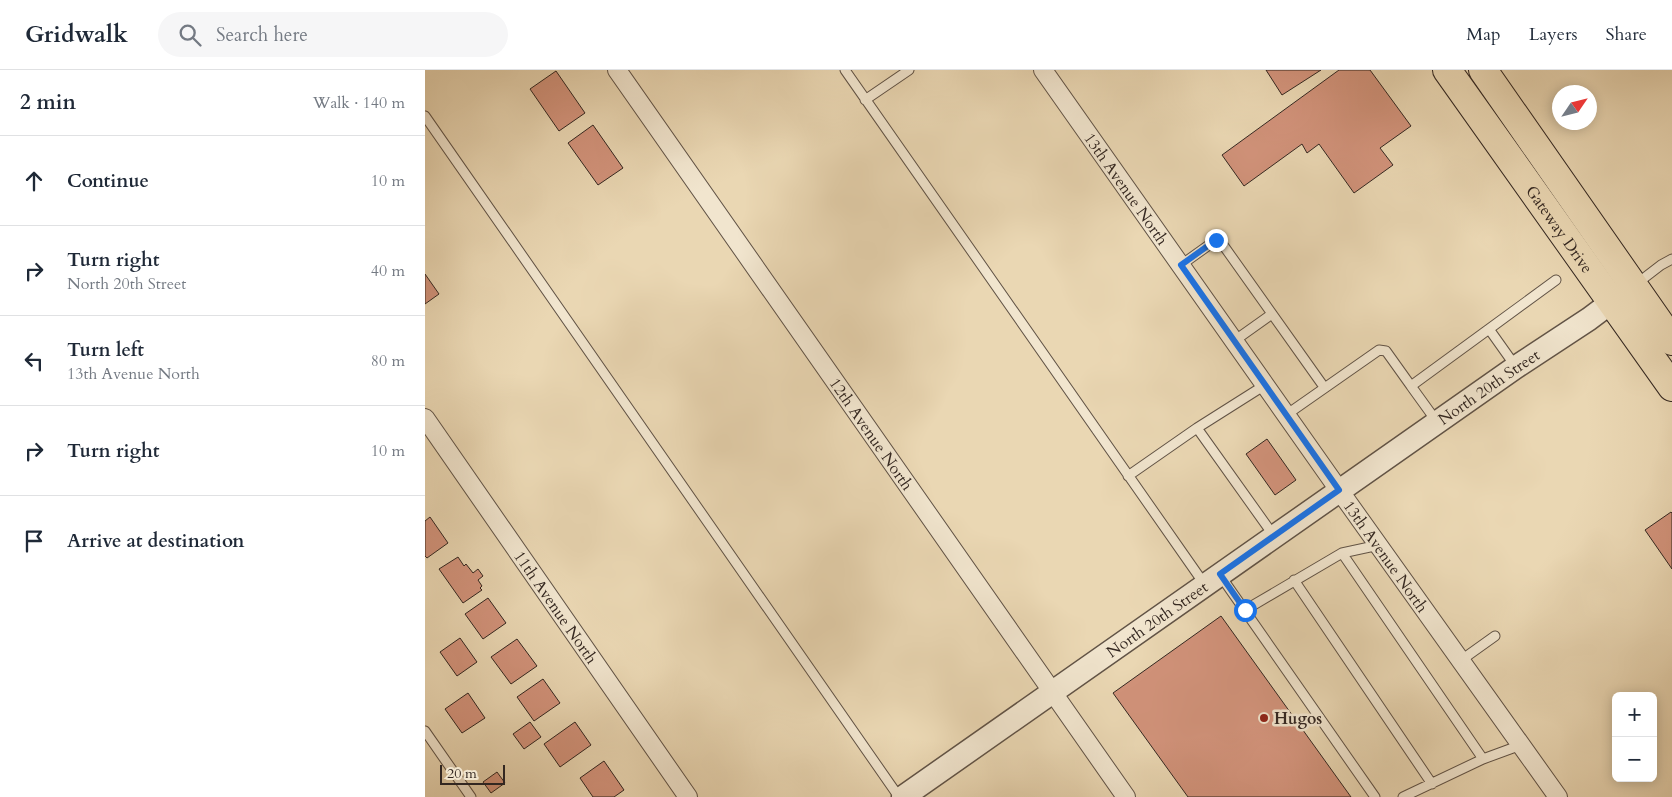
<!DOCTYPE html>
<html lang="en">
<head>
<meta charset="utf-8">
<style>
  body { margin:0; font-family:Cardo,serif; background:#f6f6f7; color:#1f2937 }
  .controls { position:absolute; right:15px; bottom:15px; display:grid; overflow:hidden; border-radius:8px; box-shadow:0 2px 12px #0003 }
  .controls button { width:45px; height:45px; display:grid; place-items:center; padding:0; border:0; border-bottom:1px solid #e0e1e3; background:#fff; color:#1f2937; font:25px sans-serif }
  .compass { position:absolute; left:1127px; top:15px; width:45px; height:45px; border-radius:50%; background:#fff; box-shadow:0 2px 12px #0003; rotate:55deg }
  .scale { position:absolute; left:15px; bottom:12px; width:65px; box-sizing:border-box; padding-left:5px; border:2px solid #332721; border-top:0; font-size:14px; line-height:18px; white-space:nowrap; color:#332721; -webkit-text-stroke:4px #f1e5ce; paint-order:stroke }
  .stop { position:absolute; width:15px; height:15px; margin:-11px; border:4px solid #1a73e8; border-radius:50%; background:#fff }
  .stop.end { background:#1a73e8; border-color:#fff; box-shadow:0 1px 5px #0008 }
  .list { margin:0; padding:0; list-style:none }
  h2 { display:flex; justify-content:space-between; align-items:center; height:65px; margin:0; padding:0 20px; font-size:21px }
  h2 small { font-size:16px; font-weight:400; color:#747a83 }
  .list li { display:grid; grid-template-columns:32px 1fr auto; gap:15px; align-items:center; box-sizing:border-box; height:90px; padding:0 20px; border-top:1px solid #e0e1e3 }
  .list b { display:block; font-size:19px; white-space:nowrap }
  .list p { margin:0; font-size:16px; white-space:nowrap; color:#747a83 }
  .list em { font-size:16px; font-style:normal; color:#747a83 }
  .icon { flex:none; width:28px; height:28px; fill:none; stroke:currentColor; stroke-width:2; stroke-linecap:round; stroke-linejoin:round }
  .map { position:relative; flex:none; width:1247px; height:727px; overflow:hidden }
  header { display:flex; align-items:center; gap:30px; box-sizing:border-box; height:70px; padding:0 25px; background:#fff; border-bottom:1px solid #e0e1e3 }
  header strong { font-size:24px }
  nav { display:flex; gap:28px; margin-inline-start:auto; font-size:18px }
  .search { width:350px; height:45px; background:#f6f6f7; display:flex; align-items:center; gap:12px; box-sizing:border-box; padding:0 18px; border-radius:28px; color:#747a83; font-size:19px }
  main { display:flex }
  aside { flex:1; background:#fff }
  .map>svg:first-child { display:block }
  .building { fill:#d2937b; stroke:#332721 }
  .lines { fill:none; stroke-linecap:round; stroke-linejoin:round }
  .service-casing { stroke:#615346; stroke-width:11 }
  .minor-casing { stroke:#615346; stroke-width:20 }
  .tertiary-casing { stroke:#615346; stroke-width:25 }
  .trunk-casing { stroke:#332721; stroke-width:30 }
  .service { stroke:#f1e5ce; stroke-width:9 }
  .minor { stroke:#f1e5ce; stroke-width:18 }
  .tertiary { stroke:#f1e5ce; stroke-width:22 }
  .trunk { stroke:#ead7b3; stroke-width:28 }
  .route { stroke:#1a73e8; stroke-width:6 }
  .poi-dot { fill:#8f2418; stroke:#f1e5ce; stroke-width:2 }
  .labels { text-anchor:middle; stroke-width:5; stroke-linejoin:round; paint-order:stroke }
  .street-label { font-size:16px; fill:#332721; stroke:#f1e5ce }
  .poi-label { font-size:16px; font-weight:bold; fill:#332721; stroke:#f1e5ce; text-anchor:start }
</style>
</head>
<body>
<header>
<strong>Gridwalk</strong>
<div class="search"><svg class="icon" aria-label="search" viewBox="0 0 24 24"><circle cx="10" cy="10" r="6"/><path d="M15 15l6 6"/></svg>Search here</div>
<nav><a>Map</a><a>Layers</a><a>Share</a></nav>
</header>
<main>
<aside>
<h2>2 min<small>Walk · 140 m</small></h2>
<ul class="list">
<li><svg class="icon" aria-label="ahead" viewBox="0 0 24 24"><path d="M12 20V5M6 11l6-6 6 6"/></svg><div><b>Continue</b></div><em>10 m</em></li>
<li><svg class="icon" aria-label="right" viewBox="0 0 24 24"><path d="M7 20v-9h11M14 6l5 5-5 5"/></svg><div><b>Turn right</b><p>North 20th Street</p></div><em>40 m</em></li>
<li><svg class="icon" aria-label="left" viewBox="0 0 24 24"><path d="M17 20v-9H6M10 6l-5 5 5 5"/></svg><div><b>Turn left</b><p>13th Avenue North</p></div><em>80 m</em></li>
<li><svg class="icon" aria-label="right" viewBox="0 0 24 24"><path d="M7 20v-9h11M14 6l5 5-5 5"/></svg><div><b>Turn right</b></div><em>10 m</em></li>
<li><svg class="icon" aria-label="arrive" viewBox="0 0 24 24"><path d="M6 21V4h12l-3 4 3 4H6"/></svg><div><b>Arrive at destination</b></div></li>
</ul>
</aside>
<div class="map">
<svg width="1247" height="727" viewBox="0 0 1247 727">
  <rect width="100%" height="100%" fill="#ead7b3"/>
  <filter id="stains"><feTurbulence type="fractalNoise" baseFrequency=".004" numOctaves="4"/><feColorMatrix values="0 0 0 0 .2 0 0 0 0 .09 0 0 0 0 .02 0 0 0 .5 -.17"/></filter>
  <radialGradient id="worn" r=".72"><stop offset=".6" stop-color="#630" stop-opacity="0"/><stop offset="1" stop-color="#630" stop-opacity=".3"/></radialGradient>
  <path class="building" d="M 841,0 L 896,0 L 857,25 Z
    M 914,0 L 945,0 L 986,56 L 955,78 L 968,95 L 929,123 L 894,74 L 882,83 L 877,74 L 819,116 L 797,85 Z
    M 131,1 L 160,43 L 134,61 L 105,19 Z
    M 168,55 L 198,98 L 173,115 L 143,73 Z
    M 0,204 L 14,224 L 0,234 Z
    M 842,369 L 871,410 L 850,425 L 821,384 Z
    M 1246,442 L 1247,443 L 1247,499 L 1220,460 Z
    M 5,447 L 23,473 L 2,488 L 0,486 L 0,451 Z
    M 33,487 L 39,496 L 41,494 L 48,503 L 53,499 L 58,506 L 53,510 L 57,516 L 55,518 L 57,520 L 38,533 L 14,499 Z
    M 63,528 L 81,553 L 58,569 L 40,544 Z
    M 796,546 L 926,727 L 763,727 L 688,623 Z
    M 35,568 L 52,592 L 32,606 L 15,582 Z
    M 92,569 L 112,596 L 86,614 L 66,587 Z
    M 118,609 L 135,633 L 109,651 L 92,627 Z
    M 43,623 L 60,648 L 37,663 L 20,639 Z
    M 105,652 L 116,667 L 99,679 L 88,664 Z
    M 150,652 L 166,675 L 135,697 L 119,674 Z
    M 179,691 L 199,720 L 189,727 L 168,727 L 155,708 Z
    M 72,702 L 80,713 L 66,723 L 58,712 Z"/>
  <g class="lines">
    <defs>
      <path id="service" d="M 420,0 L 780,515
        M 440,30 L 484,0
        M 0,46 L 474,727
        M 756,195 L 791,170 L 796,172 L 899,317
        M 1210,215 L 1236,195 L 1247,189
        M 809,271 L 847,244
        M 1091,297 L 1064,259 L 1131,210
        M 861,345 L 954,280 L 961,281 L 986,316
        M 1012,352 L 986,316 L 1064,259
        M 772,358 L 840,315
        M 703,406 L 772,358 L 849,466
        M 917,483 L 1058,689
        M 795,505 L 950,727
        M 869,510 L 1007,714
        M 820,540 L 917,483 L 954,475
        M 1035,591 L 1070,566
        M 0,661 L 46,727
        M 978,727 L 1058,689 L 1096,675"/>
      <g id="minor">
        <path id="s1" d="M 192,0 L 701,727"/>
        <path id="s2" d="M 618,0 L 914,420 L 1133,727"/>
        <path id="s3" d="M 0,348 L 263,727"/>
      </g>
      <g id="tertiary">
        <path id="s4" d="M 478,727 L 1091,297 L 1164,249 L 1200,222"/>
      </g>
      <g id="trunk">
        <path id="s5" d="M 1022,0 L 1247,317"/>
        <path d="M 1058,0 L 1247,271"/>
      </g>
    </defs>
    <use href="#service" class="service-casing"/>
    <use href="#minor" class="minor-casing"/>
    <use href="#tertiary" class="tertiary-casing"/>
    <use href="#trunk" class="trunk-casing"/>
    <use href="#service" class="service"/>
    <use href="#minor" class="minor"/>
    <use href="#tertiary" class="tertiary"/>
    <use href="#trunk" class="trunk"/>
  </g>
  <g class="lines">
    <path class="route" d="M 791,170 L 756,195 L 914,420 L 795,504 L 820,540"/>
  </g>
  <circle class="poi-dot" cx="839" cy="648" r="5"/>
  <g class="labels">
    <g class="street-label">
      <text dy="6" stroke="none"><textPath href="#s2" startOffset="145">13th Avenue North</textPath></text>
      <text dy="6" stroke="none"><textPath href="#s5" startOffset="195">Gateway Drive</textPath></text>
      <text dy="6" stroke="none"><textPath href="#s4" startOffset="715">North 20th Street</textPath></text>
      <text dy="6" stroke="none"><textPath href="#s1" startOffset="444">12th Avenue North</textPath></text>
      <text dy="6" stroke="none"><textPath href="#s2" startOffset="595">13th Avenue North</textPath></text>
      <text dy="6" stroke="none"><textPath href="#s3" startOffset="230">11th Avenue North</textPath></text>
      <text dy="6" stroke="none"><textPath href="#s4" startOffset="310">North 20th Street</textPath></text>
    </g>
    <g class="poi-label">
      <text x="849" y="654">Hugos</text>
    </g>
  </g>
  <rect width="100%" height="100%" filter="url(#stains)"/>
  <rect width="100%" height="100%" fill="url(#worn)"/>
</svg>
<div class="controls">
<button>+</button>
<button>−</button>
</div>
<svg class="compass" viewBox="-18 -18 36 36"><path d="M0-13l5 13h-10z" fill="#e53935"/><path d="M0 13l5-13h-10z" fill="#747a83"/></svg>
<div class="scale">20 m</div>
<div class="stop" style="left:820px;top:540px"></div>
<div class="stop end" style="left:791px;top:170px"></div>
</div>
</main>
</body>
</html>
